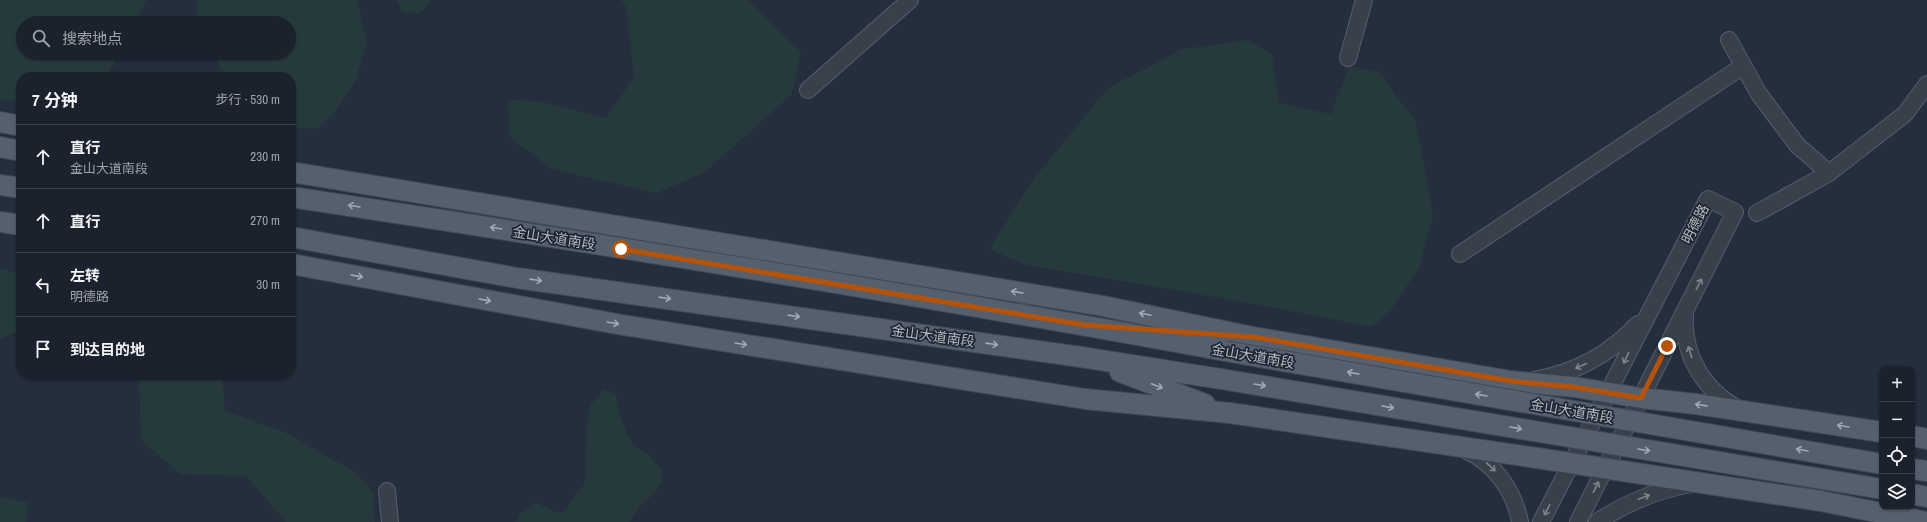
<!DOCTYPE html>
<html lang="zh">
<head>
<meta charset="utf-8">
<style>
  body { margin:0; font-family:"Archivo Narrow","Noto Sans SC",sans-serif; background:#242a35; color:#f1f3f6 }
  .controls { position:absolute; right:12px; bottom:12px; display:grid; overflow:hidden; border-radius:8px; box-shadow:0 1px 3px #0004 }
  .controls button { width:36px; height:36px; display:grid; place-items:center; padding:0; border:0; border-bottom:1px solid #393f49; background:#1b222d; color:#f1f3f6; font:20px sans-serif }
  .stop { position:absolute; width:12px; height:12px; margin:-9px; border:3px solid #b45309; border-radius:50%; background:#fff }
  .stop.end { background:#b45309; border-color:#fff; box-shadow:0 1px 4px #0008 }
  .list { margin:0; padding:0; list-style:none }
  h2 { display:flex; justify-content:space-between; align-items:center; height:52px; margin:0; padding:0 16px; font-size:17px }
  h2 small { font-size:13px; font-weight:400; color:#a0a4aa }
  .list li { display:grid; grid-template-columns:26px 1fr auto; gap:12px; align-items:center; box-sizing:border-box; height:64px; padding:0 16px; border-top:1px solid #393f49 }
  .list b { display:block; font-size:15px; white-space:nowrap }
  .list p { margin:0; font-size:13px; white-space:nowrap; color:#a0a4aa }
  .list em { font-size:13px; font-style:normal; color:#a0a4aa }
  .icon { flex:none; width:22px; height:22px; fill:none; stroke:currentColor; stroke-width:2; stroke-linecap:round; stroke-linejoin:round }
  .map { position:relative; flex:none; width:1927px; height:522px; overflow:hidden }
  .search { position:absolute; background:#1b222d; box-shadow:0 1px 3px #0004; left:16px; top:16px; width:280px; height:44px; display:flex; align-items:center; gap:10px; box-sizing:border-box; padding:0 14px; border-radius:22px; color:#a0a4aa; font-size:15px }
  .panel { position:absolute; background:#1b222d; box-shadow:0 1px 3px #0004; left:16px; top:72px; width:280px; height:308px; border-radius:16px }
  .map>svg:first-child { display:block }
  .green { fill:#263a3d }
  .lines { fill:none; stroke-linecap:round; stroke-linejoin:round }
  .minor-casing { stroke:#565e6a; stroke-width:18 }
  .major-casing { stroke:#414955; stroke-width:22 }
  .minor { stroke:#38404c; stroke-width:16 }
  .major { stroke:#565f6c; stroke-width:20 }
  .major-bridge-casing { stroke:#414955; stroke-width:22; stroke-linecap:butt }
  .major-bridge { stroke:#565f6c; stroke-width:20 }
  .oneway { stroke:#a0a9b5 }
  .oneway2 { stroke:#7c8490 }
  .route { stroke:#b45309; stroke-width:5 }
  .labels { text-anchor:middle; stroke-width:3.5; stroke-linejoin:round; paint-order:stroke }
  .street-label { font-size:14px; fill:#b3bbc7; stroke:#1d2531 }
</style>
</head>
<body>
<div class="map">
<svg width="1927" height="522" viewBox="0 0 1927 522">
  <rect width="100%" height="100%" fill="#242e3c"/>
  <path class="green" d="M 0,0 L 147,0 L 132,23 L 23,23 L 23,53 L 118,53 L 107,77 L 21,77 L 21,102 L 0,99 Z
    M 197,0 L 357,0 L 367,43 L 355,82 L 335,112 L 318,128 L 300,129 L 291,125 L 291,77 L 228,77 L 220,67 L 213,53 L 289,53 L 289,23 L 199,23 L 197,19 Z
    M 397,0 L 431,0 L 420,13 L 402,12 Z
    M 621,0 L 748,0 L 801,52 L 792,94 L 704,173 L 656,193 L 551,169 L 509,136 L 508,99 L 544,102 L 606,118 L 634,77 L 626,7 Z
    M 1248,40 L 1272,55 L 1279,103 L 1331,114 L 1349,66 L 1379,72 L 1416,122 L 1433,215 L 1419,268 L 1388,314 L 1371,327 L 1260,305 L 1027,265 L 989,249 L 1036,176 L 1108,88 L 1182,49 Z
    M 0,268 L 21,274 L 21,330 L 0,339 Z
    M 140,375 L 222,375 L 225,411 L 284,432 L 353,471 L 373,492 L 375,522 L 286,522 L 246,476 L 180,474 L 141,440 L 139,378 Z
    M 603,389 L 616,394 L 620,417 L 632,444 L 647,453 L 663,472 C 660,490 655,492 643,504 C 637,509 633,516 629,522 L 516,522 L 521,513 L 536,503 L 561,514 L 585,483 L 586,430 L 590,406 Z
    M 0,496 L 28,503 L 26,522 L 0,522 Z"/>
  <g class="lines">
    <defs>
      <path id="minor" d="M 1729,40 L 1759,94 L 1797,145 L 1829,173
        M 1348,58 L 1364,0
        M 808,90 L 910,0
        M 1757,213 L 1829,173 L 1905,114 L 1927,84
        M 1460,254 L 1743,66
        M 1685,314 C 1682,354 1703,390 1739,409
        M 1534,380 C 1575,373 1609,355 1638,324
        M 1465,450 C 1495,463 1514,491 1520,522
        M 387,491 L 390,522
        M 1541,522 L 1708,199 L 1735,212 L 1578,522
        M 1597,522 C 1626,503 1657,490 1691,484"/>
      <path id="major" d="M 0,122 L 21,126
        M 0,147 L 21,151
        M 291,172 L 1103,306 L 1253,337 L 1511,381 L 1574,387 L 1641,398 L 1696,404 L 1882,432
        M 0,185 L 21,188
        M 291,197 C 603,244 915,294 1225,351
        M 0,222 L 21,225
        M 291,237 L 517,278 L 1081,357 L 1221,379
        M 291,264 L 617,324 L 1085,399 L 1230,413 L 1537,458 L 1821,501 L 1926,522
        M 1120,372 L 1205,404
        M 1912,436 L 1927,439
        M 1912,469 L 1927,471
        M 1912,494 L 1927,497"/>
    </defs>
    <use href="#minor" class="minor-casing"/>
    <use href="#major" class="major-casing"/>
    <use href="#minor" class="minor"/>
    <use href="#major" class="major"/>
    <defs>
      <path id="major-bridge" d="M 1225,351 L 1882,464
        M 1221,379 L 1882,489"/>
    </defs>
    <use href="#major-bridge" class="major-bridge-casing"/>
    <use href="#major-bridge" class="major-bridge"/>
  </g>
  <defs><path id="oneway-shaft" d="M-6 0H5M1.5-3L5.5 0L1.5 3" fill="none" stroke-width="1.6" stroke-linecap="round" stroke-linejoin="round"/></defs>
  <g class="oneway">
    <use href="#oneway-shaft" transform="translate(354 206) rotate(-171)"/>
    <use href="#oneway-shaft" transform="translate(496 228) rotate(-171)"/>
    <use href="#oneway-shaft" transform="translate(357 276) rotate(10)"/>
    <use href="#oneway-shaft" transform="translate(536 280) rotate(8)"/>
    <use href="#oneway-shaft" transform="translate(1017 292) rotate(-171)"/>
    <use href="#oneway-shaft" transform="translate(665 298) rotate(8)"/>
    <use href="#oneway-shaft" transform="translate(485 300) rotate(10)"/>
    <use href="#oneway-shaft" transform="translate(1145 314) rotate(-168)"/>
    <use href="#oneway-shaft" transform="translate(794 316) rotate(8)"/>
    <use href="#oneway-shaft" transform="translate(613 323) rotate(10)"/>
    <use href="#oneway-shaft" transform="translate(741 344) rotate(9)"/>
    <use href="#oneway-shaft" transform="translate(992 344) rotate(8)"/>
    <use href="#oneway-shaft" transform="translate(1353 373) rotate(-170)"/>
    <use href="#oneway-shaft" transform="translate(1260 385) rotate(10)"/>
    <use href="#oneway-shaft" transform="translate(1157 386) rotate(21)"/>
    <use href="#oneway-shaft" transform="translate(1481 395) rotate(-170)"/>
    <use href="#oneway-shaft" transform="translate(1701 405) rotate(-172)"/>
    <use href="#oneway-shaft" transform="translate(1388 407) rotate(10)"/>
    <use href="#oneway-shaft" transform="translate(1843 426) rotate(-171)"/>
    <use href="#oneway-shaft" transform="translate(1516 428) rotate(10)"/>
    <use href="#oneway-shaft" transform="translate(1644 450) rotate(9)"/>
    <use href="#oneway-shaft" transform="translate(1802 450) rotate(-170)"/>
  </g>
  <g class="oneway2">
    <use href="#oneway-shaft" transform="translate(1699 284) rotate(-63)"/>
    <use href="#oneway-shaft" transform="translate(1690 352) rotate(-107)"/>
    <use href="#oneway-shaft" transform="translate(1626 358) rotate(116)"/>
    <use href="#oneway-shaft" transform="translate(1581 366) rotate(156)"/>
    <use href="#oneway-shaft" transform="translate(1491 467) rotate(43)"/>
    <use href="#oneway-shaft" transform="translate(1596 487) rotate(-63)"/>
    <use href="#oneway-shaft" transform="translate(1644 497) rotate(-21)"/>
    <use href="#oneway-shaft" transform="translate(1547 510) rotate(117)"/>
  </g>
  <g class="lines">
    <path class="route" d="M 621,249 L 1085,325 L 1254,337 L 1511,381 L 1574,387 L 1641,398 L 1667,346"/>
  </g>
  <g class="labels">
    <g class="street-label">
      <text transform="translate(1695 224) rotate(-63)" y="5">明德路</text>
      <text transform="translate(554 238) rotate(9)" y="5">金山大道南段</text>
      <text transform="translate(933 336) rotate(8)" y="5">金山大道南段</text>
      <text transform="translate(1253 356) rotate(10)" y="5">金山大道南段</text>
      <text transform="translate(1572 411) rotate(10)" y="5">金山大道南段</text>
    </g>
  </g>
</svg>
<div class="controls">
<button>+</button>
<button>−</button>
<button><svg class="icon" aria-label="locate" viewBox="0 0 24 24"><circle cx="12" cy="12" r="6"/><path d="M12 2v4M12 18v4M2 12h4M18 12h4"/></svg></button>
<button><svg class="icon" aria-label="layers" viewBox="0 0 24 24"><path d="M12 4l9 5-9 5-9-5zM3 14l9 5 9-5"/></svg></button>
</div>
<div class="stop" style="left:621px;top:249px"></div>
<div class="stop end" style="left:1667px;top:346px"></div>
<div class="search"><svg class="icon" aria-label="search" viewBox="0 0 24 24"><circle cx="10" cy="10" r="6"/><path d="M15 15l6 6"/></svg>搜索地点</div>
<section class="panel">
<h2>7 分钟<small>步行 · 530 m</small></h2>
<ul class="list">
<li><svg class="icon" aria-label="ahead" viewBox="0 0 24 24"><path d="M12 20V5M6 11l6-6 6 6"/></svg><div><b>直行</b><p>金山大道南段</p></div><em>230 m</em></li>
<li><svg class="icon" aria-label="ahead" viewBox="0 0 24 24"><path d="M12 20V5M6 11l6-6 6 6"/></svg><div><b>直行</b></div><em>270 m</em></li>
<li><svg class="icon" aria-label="left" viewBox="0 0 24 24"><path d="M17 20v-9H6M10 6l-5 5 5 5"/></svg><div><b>左转</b><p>明德路</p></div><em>30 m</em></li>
<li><svg class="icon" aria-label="arrive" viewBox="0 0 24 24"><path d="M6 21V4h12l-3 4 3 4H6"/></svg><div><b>到达目的地</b></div></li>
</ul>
</section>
</div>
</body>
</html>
